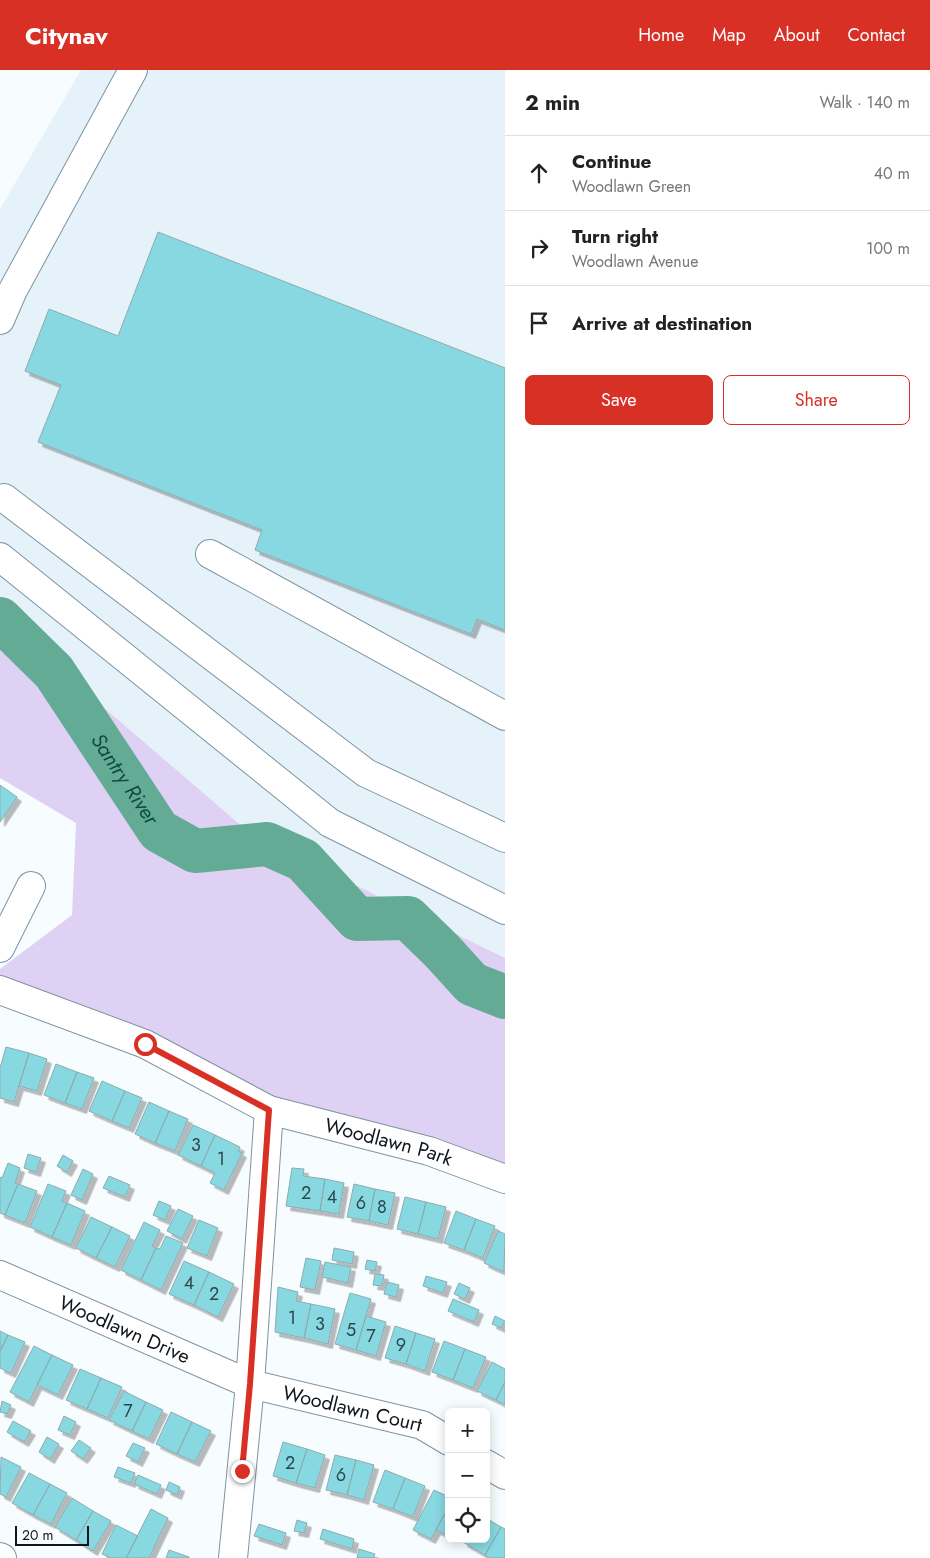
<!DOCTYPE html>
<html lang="en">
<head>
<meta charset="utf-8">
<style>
  body { margin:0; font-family:Jost,sans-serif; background:#f6f6f6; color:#222 }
  .controls { position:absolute; right:15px; bottom:15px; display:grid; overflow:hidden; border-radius:8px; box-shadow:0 2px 12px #0003 }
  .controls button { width:45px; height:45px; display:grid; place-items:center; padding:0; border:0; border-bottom:1px solid #e0e0e0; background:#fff; color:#222; font:25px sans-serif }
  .scale { position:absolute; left:15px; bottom:12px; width:74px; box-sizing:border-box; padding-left:5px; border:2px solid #0f171d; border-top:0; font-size:14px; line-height:18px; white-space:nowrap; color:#0f171d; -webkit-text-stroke:4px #f7fcff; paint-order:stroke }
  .stop { position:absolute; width:15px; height:15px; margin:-11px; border:4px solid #d93025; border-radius:50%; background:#fff }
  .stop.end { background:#d93025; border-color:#fff; box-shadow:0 1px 5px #0008 }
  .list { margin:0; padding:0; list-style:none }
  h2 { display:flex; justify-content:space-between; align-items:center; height:65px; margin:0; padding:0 20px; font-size:21px }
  h2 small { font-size:16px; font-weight:400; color:#767676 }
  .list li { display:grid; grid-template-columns:32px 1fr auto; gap:15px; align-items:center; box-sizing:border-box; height:75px; padding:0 20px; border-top:1px solid #e0e0e0 }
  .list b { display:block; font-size:19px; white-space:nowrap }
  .list p { margin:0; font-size:16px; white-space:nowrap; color:#767676 }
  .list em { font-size:16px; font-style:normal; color:#767676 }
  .actions { display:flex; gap:10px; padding:15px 20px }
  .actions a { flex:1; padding:11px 0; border:1px solid #d93025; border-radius:8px; text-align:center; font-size:18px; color:#d93025 }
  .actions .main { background:#d93025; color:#fff }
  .icon { flex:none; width:28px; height:28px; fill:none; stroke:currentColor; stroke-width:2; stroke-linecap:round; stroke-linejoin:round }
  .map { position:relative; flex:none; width:505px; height:1488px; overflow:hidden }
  header { display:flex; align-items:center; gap:30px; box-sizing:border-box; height:70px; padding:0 25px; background:#d93025; color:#fff }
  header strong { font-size:24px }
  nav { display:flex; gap:28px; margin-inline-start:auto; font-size:18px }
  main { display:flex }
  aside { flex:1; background:#fff }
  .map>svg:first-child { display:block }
  .built { fill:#e5f2fa }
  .green { fill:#ded1f3 }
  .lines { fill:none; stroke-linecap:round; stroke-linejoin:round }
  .river { stroke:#64ab95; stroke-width:44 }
  .building { fill:#88d8e1; stroke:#8dabae; filter:url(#shadow) }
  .minor-casing { stroke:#7d93a2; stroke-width:30 }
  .minor { stroke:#fff; stroke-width:28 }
  .route { stroke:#d93025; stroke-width:6 }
  .labels { text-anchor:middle; stroke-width:4; stroke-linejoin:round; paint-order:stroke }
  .number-label { font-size:18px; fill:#2d474e }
  .street-label { font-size:20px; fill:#0f171d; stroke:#f7fcff }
  .water-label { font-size:21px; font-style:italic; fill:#0f4c3d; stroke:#f7fcff }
</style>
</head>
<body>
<header>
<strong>Citynav</strong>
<nav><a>Home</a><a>Map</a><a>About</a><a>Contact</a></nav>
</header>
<main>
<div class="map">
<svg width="505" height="1488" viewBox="0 0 505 1488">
  <defs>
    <filter id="shadow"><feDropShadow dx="4.5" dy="4.5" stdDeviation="0" flood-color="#0004"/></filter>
  </defs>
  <rect width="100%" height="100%" fill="#f7fcff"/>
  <path class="built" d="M 81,0 L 505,0 L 505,893 L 264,775 L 95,630 L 0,538 L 0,139 Z"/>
  <path class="green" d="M 0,526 L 95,630 L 264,775 L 300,792 L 302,789 L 505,888 L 505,1099 L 280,1030 L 0,920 L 0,899 L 72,845 L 76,753 L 0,708 Z"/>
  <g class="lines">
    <path class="river" id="s1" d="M 0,549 L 54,602 L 159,761 L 195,781 L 267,774 L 303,790 L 357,849 L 408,848 L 442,881 L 472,914 L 505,927"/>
  </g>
  <path class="building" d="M 158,162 L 505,298 L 505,560 L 477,549 L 471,564 L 255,480 L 262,460 L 38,372 L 61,315 L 25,301 L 49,239 L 118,266 Z
    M 0,715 L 17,727 L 0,752 Z
    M 6,977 L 29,983 L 14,1032 L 0,1028 L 0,998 Z
    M 29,983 L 47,989 L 37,1021 L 19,1016 Z
    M 56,994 L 77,1002 L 65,1033 L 44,1025 Z
    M 77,1002 L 94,1008 L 82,1039 L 65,1033 Z
    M 102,1011 L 125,1021 L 112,1051 L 89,1041 Z
    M 125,1021 L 142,1028 L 129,1058 L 112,1051 Z
    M 149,1032 L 169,1041 L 155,1073 L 135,1064 Z
    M 169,1041 L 188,1049 L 175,1081 L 155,1073 Z
    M 193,1055 L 215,1065 L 201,1096 L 178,1085 Z
    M 215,1065 L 240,1077 L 238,1081 L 242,1083 L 224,1120 L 210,1113 L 215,1103 L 201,1096 Z
    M 28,1084 L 41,1088 L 36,1102 L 24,1098 Z
    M 63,1085 L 73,1091 L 67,1102 L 57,1096 Z
    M 8,1093 L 20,1098 L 15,1113 L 18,1114 L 5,1145 L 0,1143 L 0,1107 L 2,1108 Z
    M 292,1098 L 304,1099 L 303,1106 L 325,1109 L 320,1141 L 286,1136 Z
    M 83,1099 L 93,1104 L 82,1130 L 71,1125 Z
    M 109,1106 L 130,1115 L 125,1127 L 103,1118 Z
    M 325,1109 L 344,1113 L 339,1144 L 320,1141 Z
    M 18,1114 L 37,1121 L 25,1153 L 5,1145 Z
    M 48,1114 L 66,1121 L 62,1131 L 67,1133 L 52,1167 L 30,1157 Z
    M 354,1114 L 375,1119 L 369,1151 L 347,1147 Z
    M 375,1119 L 395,1123 L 388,1155 L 369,1151 Z
    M 405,1127 L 426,1132 L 418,1164 L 397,1159 Z
    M 159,1131 L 171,1136 L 165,1150 L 153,1145 Z
    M 426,1132 L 446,1137 L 438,1169 L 418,1164 Z
    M 67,1133 L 85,1141 L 71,1175 L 52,1167 Z
    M 178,1139 L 193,1146 L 182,1169 L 167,1161 Z
    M 456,1141 L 476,1149 L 464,1180 L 444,1173 Z
    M 91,1147 L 112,1157 L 96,1188 L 76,1178 Z
    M 476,1149 L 495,1156 L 483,1188 L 464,1180 Z
    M 199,1150 L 218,1158 L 207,1186 L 187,1178 Z
    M 144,1152 L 160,1160 L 152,1176 L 156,1178 L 141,1210 L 121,1200 Z
    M 112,1157 L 130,1166 L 115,1197 L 96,1188 Z
    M 498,1161 L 505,1164 L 504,1202 L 484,1193 Z
    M 166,1166 L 183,1173 L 161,1220 L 141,1210 L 156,1178 L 160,1179 Z
    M 334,1178 L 354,1182 L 352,1194 L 332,1190 Z
    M 306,1188 L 321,1191 L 315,1220 L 300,1217 Z
    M 367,1190 L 377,1192 L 375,1201 L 365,1199 Z
    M 184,1191 L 209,1202 L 194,1235 L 169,1224 Z
    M 325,1192 L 351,1197 L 348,1213 L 322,1207 Z
    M 209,1202 L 234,1214 L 218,1247 L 194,1235 Z
    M 375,1204 L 384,1205 L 382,1216 L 373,1215 Z
    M 426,1206 L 447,1212 L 443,1223 L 423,1216 Z
    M 387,1212 L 399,1215 L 396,1227 L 384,1224 Z
    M 459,1213 L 470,1218 L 465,1229 L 454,1224 Z
    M 278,1217 L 298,1222 L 296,1231 L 311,1234 L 304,1268 L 275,1262 Z
    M 350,1223 L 371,1229 L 356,1280 L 335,1274 Z
    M 453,1229 L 479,1240 L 474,1252 L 448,1241 Z
    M 311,1234 L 335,1239 L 328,1274 L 304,1268 Z
    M 366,1246 L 386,1252 L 376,1286 L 356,1280 Z
    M 495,1246 L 505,1251 L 501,1258 L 492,1254 Z
    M 395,1256 L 416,1263 L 406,1294 L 385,1288 Z
    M 0,1261 L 8,1265 L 0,1281 Z
    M 416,1263 L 435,1269 L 425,1301 L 406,1294 Z
    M 8,1265 L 25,1272 L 11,1303 L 0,1298 L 0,1281 Z
    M 444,1271 L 465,1279 L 453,1310 L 432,1302 Z
    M 34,1276 L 52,1285 L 29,1332 L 10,1322 Z
    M 465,1279 L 486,1287 L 473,1318 L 453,1310 Z
    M 52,1285 L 73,1295 L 58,1325 L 37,1315 Z
    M 492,1292 L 505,1299 L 505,1312 L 496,1330 L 477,1321 Z
    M 80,1299 L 101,1308 L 87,1339 L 66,1330 Z
    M 101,1308 L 122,1317 L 108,1348 L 87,1339 Z
    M 505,1312 L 505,1335 L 496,1330 Z
    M 124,1321 L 146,1332 L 132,1361 L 109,1350 Z
    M 2,1331 L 11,1335 L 7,1344 L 0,1342 Z
    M 146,1332 L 163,1340 L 149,1369 L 132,1361 Z
    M 171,1342 L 192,1352 L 177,1384 L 156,1374 Z
    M 64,1346 L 76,1352 L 70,1365 L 58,1360 Z
    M 13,1351 L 31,1361 L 24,1372 L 7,1362 Z
    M 192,1352 L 211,1361 L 195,1392 L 177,1384 Z
    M 47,1367 L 59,1374 L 50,1389 L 39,1382 Z
    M 79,1370 L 91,1378 L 83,1389 L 71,1381 Z
    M 283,1372 L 307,1379 L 296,1413 L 273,1406 Z
    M 133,1373 L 145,1378 L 138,1392 L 126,1386 Z
    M 307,1379 L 325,1385 L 315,1418 L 296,1413 Z
    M 335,1385 L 356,1390 L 347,1425 L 326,1420 Z
    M 1,1387 L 21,1397 L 6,1427 L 0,1424 Z
    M 356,1390 L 374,1395 L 364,1430 L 347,1425 Z
    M 118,1397 L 135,1403 L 131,1413 L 114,1407 Z
    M 385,1400 L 405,1408 L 393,1439 L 373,1432 Z
    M 29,1403 L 50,1414 L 33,1445 L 12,1433 Z
    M 138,1405 L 161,1415 L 157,1424 L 134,1414 Z
    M 405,1408 L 425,1416 L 413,1447 L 393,1439 Z
    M 169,1412 L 180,1417 L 177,1425 L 166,1420 Z
    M 50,1414 L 67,1423 L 51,1454 L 33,1445 Z
    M 434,1420 L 449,1427 L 449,1436 L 431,1469 L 413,1460 Z
    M 72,1428 L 93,1441 L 76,1470 L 55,1457 Z
    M 449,1436 L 449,1466 L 436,1460 Z
    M 151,1439 L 168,1448 L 149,1488 L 126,1488 Z
    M 93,1441 L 111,1451 L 93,1481 L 76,1470 Z
    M 486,1448 L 501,1457 L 485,1485 L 463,1472 L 465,1469 L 486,1469 Z
    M 297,1450 L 307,1453 L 304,1463 L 294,1461 Z
    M 259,1454 L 286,1463 L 282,1475 L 254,1466 Z
    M 116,1455 L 138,1466 L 126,1488 L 111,1488 L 102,1484 Z
    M 501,1457 L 505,1459 L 505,1488 L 490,1488 L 485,1485 Z
    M 323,1459 L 354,1469 L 352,1479 L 320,1469 Z
    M 359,1479 L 375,1484 L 373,1488 L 357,1488 Z
    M 169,1480 L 189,1487 L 189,1488 L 166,1488 Z"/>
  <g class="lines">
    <defs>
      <g id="minor">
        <path d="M 0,250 L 13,220 L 133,0"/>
        <path d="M 4,428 L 366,703 L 505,768"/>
        <path d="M 210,484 L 505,646"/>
        <path d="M 0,487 L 330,753 L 505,840"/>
        <path d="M 0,878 L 31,816"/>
        <path id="s2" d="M 0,920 L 145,974 L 269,1040 L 429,1081 L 505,1109"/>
        <path id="s3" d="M 0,1205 L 250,1314 L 422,1355 L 449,1371"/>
        <path d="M 486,1394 L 505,1405"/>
        <path d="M 0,1487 L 2,1488"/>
        <path d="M 233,1488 L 250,1314 L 269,1040"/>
      </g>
    </defs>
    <use href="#minor" class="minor-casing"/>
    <use href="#minor" class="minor"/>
  </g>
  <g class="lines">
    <path class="route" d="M 145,974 L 269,1040 L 250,1314 L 242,1401"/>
  </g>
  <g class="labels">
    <g class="number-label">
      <text x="196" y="1081">3</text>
      <text x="221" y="1095">1</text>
      <text x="306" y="1129">2</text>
      <text x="332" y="1133">4</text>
      <text x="361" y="1139">6</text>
      <text x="382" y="1143">8</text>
      <text x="189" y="1219">4</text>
      <text x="214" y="1230">2</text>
      <text x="292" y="1254">1</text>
      <text x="320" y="1260">3</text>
      <text x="351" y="1266">5</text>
      <text x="371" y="1272">7</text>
      <text x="401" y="1281">9</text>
      <text x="128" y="1347">7</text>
      <text x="290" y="1399">2</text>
      <text x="341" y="1411">6</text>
    </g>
    <g class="street-label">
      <text dy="7" stroke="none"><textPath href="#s2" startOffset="419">Woodlawn Park</textPath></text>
      <text dy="7" stroke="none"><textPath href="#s3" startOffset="136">Woodlawn Drive</textPath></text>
      <text dy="7" stroke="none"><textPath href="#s3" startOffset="378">Woodlawn Court</textPath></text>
    </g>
    <g class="water-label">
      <text dy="7" stroke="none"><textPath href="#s1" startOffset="204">Santry River</textPath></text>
    </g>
  </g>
</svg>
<div class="controls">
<button>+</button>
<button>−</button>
<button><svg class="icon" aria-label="locate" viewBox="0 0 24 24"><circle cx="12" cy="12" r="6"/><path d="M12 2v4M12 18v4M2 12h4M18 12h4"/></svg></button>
</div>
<div class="scale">20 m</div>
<div class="stop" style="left:145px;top:974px"></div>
<div class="stop end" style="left:242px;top:1401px"></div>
</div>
<aside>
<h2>2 min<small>Walk · 140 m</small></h2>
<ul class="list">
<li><svg class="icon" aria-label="ahead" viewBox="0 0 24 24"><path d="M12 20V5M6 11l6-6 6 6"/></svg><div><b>Continue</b><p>Woodlawn Green</p></div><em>40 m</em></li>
<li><svg class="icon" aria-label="right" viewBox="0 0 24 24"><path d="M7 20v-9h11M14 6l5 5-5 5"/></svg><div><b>Turn right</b><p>Woodlawn Avenue</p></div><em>100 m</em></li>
<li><svg class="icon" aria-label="arrive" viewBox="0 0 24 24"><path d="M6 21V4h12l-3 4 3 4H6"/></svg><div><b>Arrive at destination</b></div></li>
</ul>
<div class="actions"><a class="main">Save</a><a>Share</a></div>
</aside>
</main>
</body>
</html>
